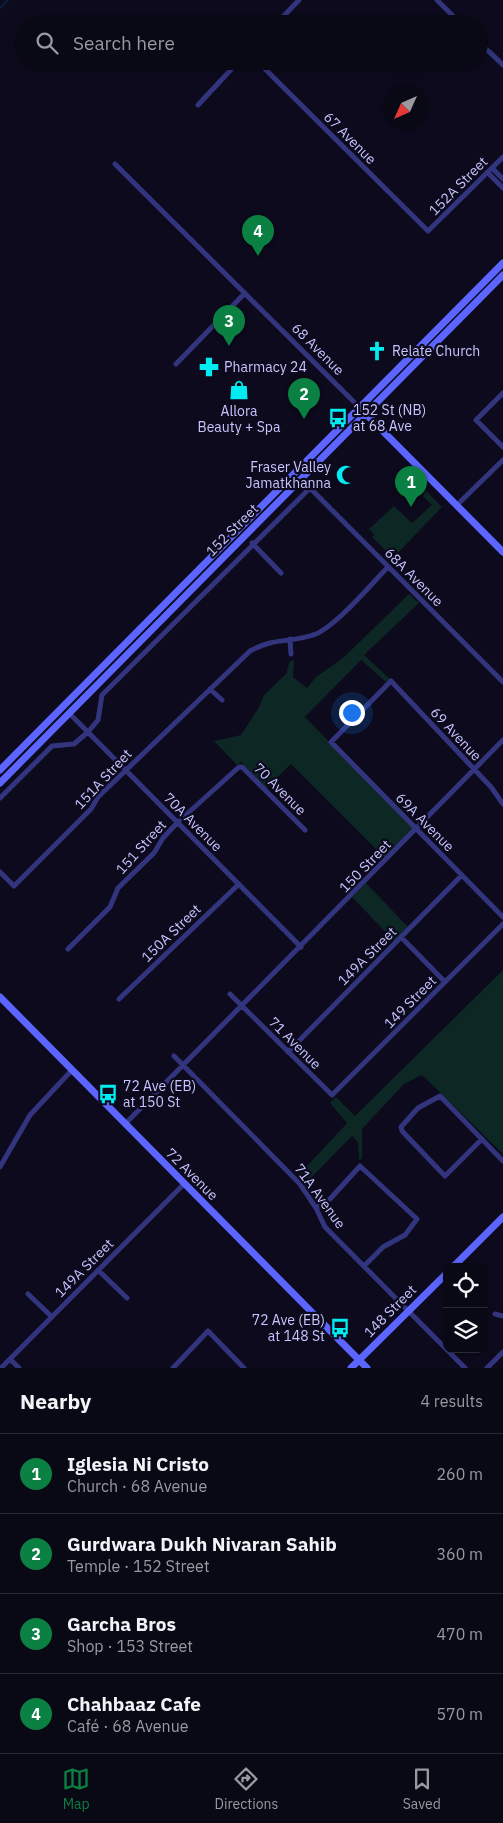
<!DOCTYPE html>
<html lang="en">
<head>
<meta charset="utf-8">
<style>
  body { margin:0; font-family:"IBM Plex Sans",sans-serif; background:#171622; color:#f1f3f6 }
  .controls { position:absolute; right:15px; bottom:15px; display:grid; overflow:hidden; border-radius:10px; box-shadow:0 2px 8px #0003 }
  .controls button { width:45px; height:45px; display:grid; place-items:center; padding:0; border:0; border-bottom:1px solid #292934; background:#090815; color:#f1f3f6; font:25px sans-serif }
  .compass { position:absolute; left:383px; top:85px; width:45px; height:45px; border-radius:50%; background:#090815; box-shadow:0 2px 8px #0003; rotate:225deg }
  .you { position:absolute; left:351px; top:712px; width:18px; height:18px; margin:-12px; border:4px solid #fff; border-radius:50%; background:#1a73e8; box-shadow:0 0 0 8px #1a73e833 }
  .badge { display:grid; place-items:center; width:32px; height:32px; border-radius:50%; background:#0b8043; color:#fff; font-size:16px; font-weight:700 }
  .pin { position:absolute; translate:-50% -41px; filter:drop-shadow(0 1px 2px #0008) }
  .pin::after { content:''; position:absolute; top:26px; width:18px; height:15px; background:inherit; clip-path:polygon(0 0,100% 0,50% 100%) }
  .list { margin:0; padding:0; list-style:none }
  h2 { display:flex; justify-content:space-between; align-items:center; height:65px; margin:0; padding:0 20px; font-size:21px }
  h2 small { font-size:16px; font-weight:400; color:#999aa0 }
  .list li { display:grid; grid-template-columns:32px 1fr auto; gap:15px; align-items:center; box-sizing:border-box; height:80px; padding:0 20px; border-top:1px solid #292934 }
  .list b { display:block; font-size:19px; white-space:nowrap }
  .list p { margin:0; font-size:16px; white-space:nowrap; color:#999aa0 }
  .list em { font-size:16px; font-style:normal; color:#999aa0 }
  .icon { flex:none; width:28px; height:28px; fill:none; stroke:currentColor; stroke-width:2; stroke-linecap:round; stroke-linejoin:round }
  .map { position:relative; flex:none; width:503px; height:1368px; overflow:hidden }
  .search { position:absolute; background:#090815; box-shadow:0 2px 8px #0003; left:15px; right:15px; top:15px; height:55px; display:flex; align-items:center; gap:12px; box-sizing:border-box; padding:0 18px; border-radius:28px; color:#999aa0; font-size:19px }
  .sheet { height:385px; background:#090815 }
  nav { display:flex; justify-content:space-around; align-items:center; box-sizing:border-box; height:70px; border-top:1px solid #292934; background:#090815; font-size:14px; color:#999aa0 }
  nav a { display:grid; justify-items:center; gap:2px }
  nav .on { color:#0b8043 }
  .map>svg:first-child { display:block }
  .green { fill:#0d2724 }
  .lines { fill:none; stroke-linecap:round; stroke-linejoin:round }
  .stream { stroke:#08203e; stroke-width:2 }
  .street { stroke:#32357e; stroke-width:5 }
  .secondary { stroke:#5c65ff; stroke-width:7 }
  .labels { text-anchor:middle; stroke-width:4.5; stroke-linejoin:round; paint-order:stroke }
  .street-label { font-size:14px; fill:#c7c5ff; stroke:#0c0a1c }
  .poi-label { font-size:14px; fill:#c7c5ff; stroke:#0c0a1c; text-anchor:start }
</style>
</head>
<body>
<div class="map">
<svg width="503" height="1368" viewBox="0 0 503 1368">
  <rect width="100%" height="100%" fill="#0c0a1c"/>
  <path class="green" d="M 426,491 L 442,507 L 393,558 L 372,537 L 374,534 L 369,529 L 394,506 L 412,523 L 432,505 L 423,496 Z
    M 409,594 L 419,603 L 364,655 L 390,679 L 386,682 L 361,660 L 305,717 L 414,829 L 385,858 L 291,764 L 266,788 L 241,762 L 237,765 L 214,741 L 241,735 L 258,709 L 264,695 L 286,674 L 290,661 L 294,660 L 293,677 L 307,688 L 316,677 L 343,658 Z
    M 366,883 L 409,928 L 395,942 L 352,897 Z
    M 503,970 L 503,1154 L 422,1075 L 404,1084 L 362,1129 L 362,1159 L 359,1160 L 358,1142 L 352,1136 L 306,1183 L 298,1176 L 347,1123 L 330,1103 L 336,1097 L 355,1116 Z"/>
  <g class="lines">
    <path class="stream" d="M 0,8 L 8,0"/>
    <path class="street" d="M 437,0 L 461,24
      M 276,24 L 299,0
      M 479,42 L 503,65
      M 257,61 L 428,231 L 503,157
      M 198,105 L 239,61
      M 115,164 L 359,407
      M 492,168 L 503,179
      M 488,173 L 503,188
      M 176,364 L 245,293
      M 503,393 L 476,420 L 503,447
      M 457,505 L 503,460
      M 252,543 L 281,573
      M 290,639 L 291,654
      M 210,689 L 222,700
      M 69,713 L 301,947
      M 0,798 L 52,746 L 74,744 L 88,732 L 98,720 L 102,695 L 310,488 L 503,682
      M 503,804 L 491,787 L 391,681 L 331,742 L 503,917
      M 0,872 L 14,886 L 91,809 L 98,797 L 250,651 C 275,637 290,643 313,635 C 335,628 371,584 388,567
      M 401,937 L 445,982
      M 68,949 L 110,907 L 118,888 L 154,853 L 163,838 L 178,822 L 239,767 L 242,767 L 305,830
      M 230,994 L 332,1095 L 503,924
      M 119,999 L 239,884
      M 288,1052 L 462,875
      M 174,1056 L 300,1184 L 316,1208 L 325,1227 L 465,1368
      M 125,1124 L 503,740
      M 482,1139 L 445,1176 L 402,1131 L 401,1127 L 418,1108 L 440,1096 L 443,1099 L 503,1161
      M 0,1167 L 30,1115 L 72,1070
      M 316,1208 L 330,1199 L 360,1166 L 417,1219 L 405,1235 L 383,1247 L 364,1266
      M 98,1270 L 127,1298
      M 28,1294 L 52,1317
      M 495,1314 L 503,1316
      M 10,1359 L 19,1368
      M 1,1368 L 184,1184
      M 173,1368 L 208,1331 L 244,1368
      M 487,1368 L 503,1352"/>
    <path class="secondary" d="M 363,411 L 503,552
      M 0,770 L 503,263
      M 0,783 L 503,275
      M 0,997 L 367,1368
      M 453,1267 L 503,1217
      M 351,1368 L 447,1273"/>
  </g>
  <defs>
    <symbol id="church-bare" viewBox="-9 -9 18 18"><path d="M-1.2-6h2.4v3.5h3.3v2.4h-3.3V6h-2.4V-.1h-3.3v-2.4h3.3Z" fill="#00ecf0" stroke="#0c0a1c" stroke-width="2.5" paint-order="stroke"/></symbol>
    <symbol id="pharmacy-bare" viewBox="-9 -9 18 18"><path d="M-2-6h4v4h4v4h-4v4h-4v-4h-4v-4h4Z" fill="#00ecf0" stroke="#0c0a1c" stroke-width="2.5" paint-order="stroke"/></symbol>
    <symbol id="shop-bare" viewBox="-9 -9 18 18"><path d="M-5-2.5h2.3a2.7 3.5 0 0 1 5.4 0H5L5.5 6h-11ZM-1.5-2.5h3a1.5 2.3 0 0 0-3 0Z" fill="#00ecf0" stroke="#0c0a1c" stroke-width="2.5" paint-order="stroke"/></symbol>
    <symbol id="bus-bare" viewBox="-9 -9 18 18"><path d="M-5-6H5V4H4V6H2V4H-2V6H-4V4H-5ZM-3.5-4V0h7V-4ZM-3.5 1.2v1.5H-2V1.2ZM2 1.2v1.5H3.5V1.2Z" fill="#00ecf0" stroke="#0c0a1c" stroke-width="2.5" paint-order="stroke"/></symbol>
    <symbol id="mosque-bare" viewBox="-9 -9 18 18"><path d="M3.5-4.9A6 6 0 1 0 3.5 4.9A5 5 0 1 1 3.5-4.9Z" fill="#00ecf0" stroke="#0c0a1c" stroke-width="2.5" paint-order="stroke"/></symbol>
  </defs>
  <g fill-rule="evenodd">
    <use href="#church-bare" x="363" y="337" width="28" height="28"/>
    <use href="#pharmacy-bare" x="195" y="353" width="28" height="28"/>
    <use href="#shop-bare" x="225" y="376" width="28" height="28"/>
    <use href="#bus-bare" x="324" y="404" width="28" height="28"/>
    <use href="#mosque-bare" x="332" y="461" width="28" height="28"/>
    <use href="#bus-bare" x="94" y="1080" width="28" height="28"/>
    <use href="#bus-bare" x="326" y="1314" width="28" height="28"/>
  </g>
  <g class="labels">
    <g class="street-label">
      <text transform="translate(350 138) rotate(45)" y="5">67 Avenue</text>
      <text transform="translate(458 186) rotate(-45)" y="5">152A Street</text>
      <text transform="translate(318 349) rotate(45)" y="5">68 Avenue</text>
      <text transform="translate(232 530) rotate(-45)" y="5">152 Street</text>
      <text transform="translate(414 577) rotate(45)" y="5">68A Avenue</text>
      <text transform="translate(456 734) rotate(47)" y="5">69 Avenue</text>
      <text transform="translate(103 779) rotate(-47)" y="5">151A Street</text>
      <text transform="translate(280 789) rotate(45)" y="5">70 Avenue</text>
      <text transform="translate(193 822) rotate(45)" y="5">70A Avenue</text>
      <text transform="translate(425 822) rotate(45)" y="5">69A Avenue</text>
      <text transform="translate(141 847) rotate(-48)" y="5">151 Street</text>
      <text transform="translate(365 866) rotate(-46)" y="5">150 Street</text>
      <text transform="translate(171 933) rotate(-44)" y="5">150A Street</text>
      <text transform="translate(367 956) rotate(-45)" y="5">149A Street</text>
      <text transform="translate(410 1002) rotate(-45)" y="5">149 Street</text>
      <text transform="translate(295 1043) rotate(45)" y="5">71 Avenue</text>
      <text transform="translate(192 1174) rotate(45)" y="5">72 Avenue</text>
      <text transform="translate(320 1196) rotate(54)" y="5">71A Avenue</text>
      <text transform="translate(84 1268) rotate(-45)" y="5">149A Street</text>
      <text transform="translate(390 1311) rotate(-45)" y="5">148 Street</text>
    </g>
    <g class="poi-label">
      <text x="392" y="356">Relate Church</text>
      <text x="224" y="372">Pharmacy 24</text>
      <text x="353" y="415">152 St (NB)<tspan x="353" dy="16">at 68 Ave</tspan></text>
      <text x="239" y="416" text-anchor="middle">Allora<tspan x="239" dy="16">Beauty + Spa</tspan></text>
      <text x="331" y="472" text-anchor="end">Fraser Valley<tspan x="331" dy="16">Jamatkhanna</tspan></text>
      <text x="123" y="1091">72 Ave (EB)<tspan x="123" dy="16">at 150 St</tspan></text>
      <text x="325" y="1325" text-anchor="end">72 Ave (EB)<tspan x="325" dy="16">at 148 St</tspan></text>
    </g>
  </g>
</svg>
<div class="controls">
<button><svg class="icon" aria-label="locate" viewBox="0 0 24 24"><circle cx="12" cy="12" r="6"/><path d="M12 2v4M12 18v4M2 12h4M18 12h4"/></svg></button>
<button><svg class="icon" aria-label="layers" viewBox="0 0 24 24"><path d="M12 4l9 5-9 5-9-5zM3 14l9 5 9-5"/></svg></button>
</div>
<svg class="compass" viewBox="-18 -18 36 36"><path d="M0-13l5 13h-10z" fill="#e53935"/><path d="M0 13l5-13h-10z" fill="#999aa0"/></svg>
<div class="you"></div>
<div class="pin badge" style="left:411px;top:507px">1</div>
<div class="pin badge" style="left:304px;top:419px">2</div>
<div class="pin badge" style="left:229px;top:346px">3</div>
<div class="pin badge" style="left:258px;top:256px">4</div>
<div class="search"><svg class="icon" aria-label="search" viewBox="0 0 24 24"><circle cx="10" cy="10" r="6"/><path d="M15 15l6 6"/></svg>Search here</div>
</div>
<section class="sheet">
<h2>Nearby<small>4 results</small></h2>
<ul class="list">
<li><span class="badge">1</span><div><b>Iglesia Ni Cristo</b><p>Church · 68 Avenue</p></div><em>260 m</em></li>
<li><span class="badge">2</span><div><b>Gurdwara Dukh Nivaran Sahib</b><p>Temple · 152 Street</p></div><em>360 m</em></li>
<li><span class="badge">3</span><div><b>Garcha Bros</b><p>Shop · 153 Street</p></div><em>470 m</em></li>
<li><span class="badge">4</span><div><b>Chahbaaz Cafe</b><p>Café · 68 Avenue</p></div><em>570 m</em></li>
</ul>
</section>
<nav>
<a class="on"><svg class="icon" aria-label="map" viewBox="0 0 24 24"><path d="M3 6l6-2 6 2 6-2v14l-6 2-6-2-6 2zM9 4v14M15 6v14"/></svg>Map</a>
<a><svg class="icon" aria-label="directions" viewBox="0 0 24 24"><path d="M12 3l9 9-9 9-9-9zM9 14v-3h6M13 9l2 2-2 2"/></svg>Directions</a>
<a><svg class="icon" aria-label="saved" viewBox="0 0 24 24"><path d="M7 4h10v16l-5-4-5 4z"/></svg>Saved</a>
</nav>
</body>
</html>
